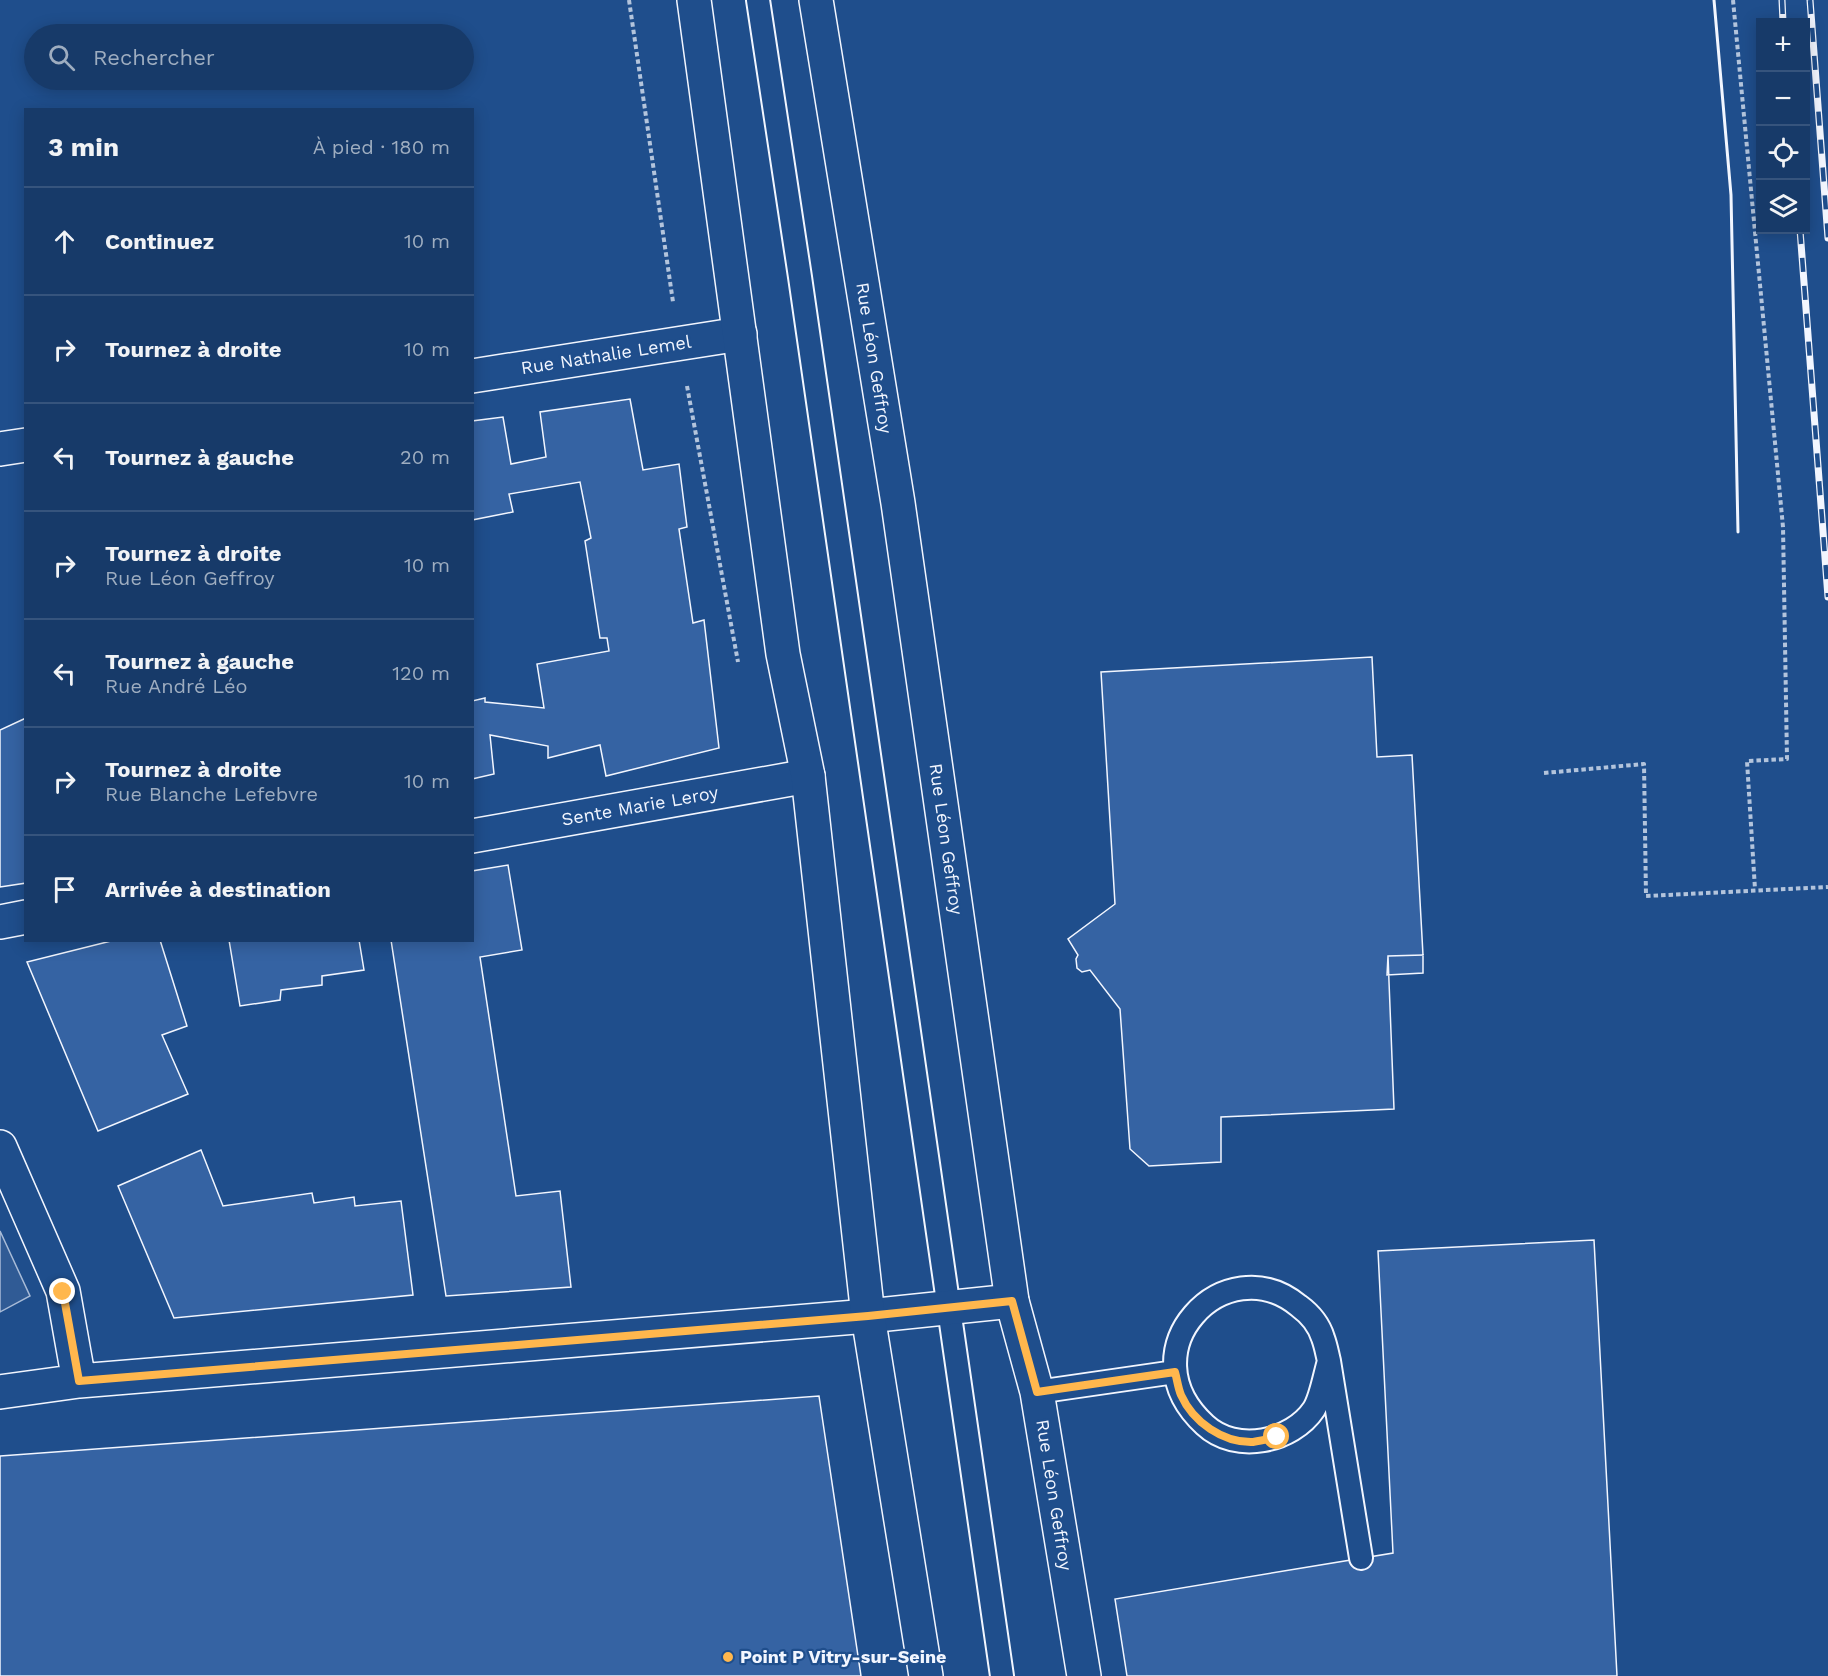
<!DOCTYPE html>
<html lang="fr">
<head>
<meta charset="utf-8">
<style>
  body { margin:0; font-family:"Work Sans",sans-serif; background:#244571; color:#f1f3f6 }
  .controls { position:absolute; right:18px; top:18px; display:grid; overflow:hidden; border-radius:0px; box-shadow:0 3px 15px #0003 }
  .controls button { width:54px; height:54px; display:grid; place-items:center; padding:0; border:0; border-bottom:2px solid #36547d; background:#173a69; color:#f1f3f6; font:30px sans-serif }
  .stop { position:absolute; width:18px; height:18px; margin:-14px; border:4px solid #ffb74d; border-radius:50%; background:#fff }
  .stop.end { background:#ffb74d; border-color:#fff; box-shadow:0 2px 6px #0008 }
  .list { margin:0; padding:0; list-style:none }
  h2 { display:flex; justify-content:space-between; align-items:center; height:78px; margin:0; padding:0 24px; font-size:26px }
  h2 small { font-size:20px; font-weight:400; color:#9eadc0 }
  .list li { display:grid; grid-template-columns:39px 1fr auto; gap:18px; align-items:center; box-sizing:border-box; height:108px; padding:0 24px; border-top:2px solid #36547d }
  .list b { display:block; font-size:22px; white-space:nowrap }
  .list p { margin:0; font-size:20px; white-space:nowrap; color:#9eadc0 }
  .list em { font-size:20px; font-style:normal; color:#9eadc0 }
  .icon { flex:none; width:33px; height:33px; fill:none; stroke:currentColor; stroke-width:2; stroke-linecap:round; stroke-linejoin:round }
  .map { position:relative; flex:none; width:1828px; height:1676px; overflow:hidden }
  .search { position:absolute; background:#173a69; box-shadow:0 3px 15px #0003; left:24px; top:24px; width:450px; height:66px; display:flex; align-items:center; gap:15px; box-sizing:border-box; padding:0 21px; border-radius:33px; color:#9eadc0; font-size:22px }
  .panel { position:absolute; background:#173a69; box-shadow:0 3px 15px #0003; left:24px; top:108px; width:450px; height:834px; border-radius:0px }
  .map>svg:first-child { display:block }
  .built { fill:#305b95; stroke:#a8bbd7; stroke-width:1.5 }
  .building { fill:#3563a3; stroke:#f2f6ff; stroke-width:1.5 }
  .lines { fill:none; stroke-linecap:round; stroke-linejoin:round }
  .service-casing { stroke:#f2f6ff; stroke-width:26 }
  .pedestrian-casing { stroke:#f2f6ff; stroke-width:36 }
  .minor-casing { stroke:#f2f6ff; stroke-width:36 }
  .tertiary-casing { stroke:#f2f6ff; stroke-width:36 }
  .path { stroke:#b3c4dc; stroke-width:4; stroke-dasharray:4.5 3; stroke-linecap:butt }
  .service { stroke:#1f4e8c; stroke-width:22 }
  .pedestrian { stroke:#1f4e8c; stroke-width:33 }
  .minor { stroke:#1f4e8c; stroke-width:33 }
  .tertiary { stroke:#1f4e8c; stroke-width:33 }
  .rail-casing { stroke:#f2f6ff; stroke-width:7 }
  .rail { stroke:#1f4e8c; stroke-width:4.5; stroke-dasharray:14; stroke-linecap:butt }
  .wall { stroke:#f2f6ff; stroke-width:3 }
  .route { stroke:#ffb74d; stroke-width:8 }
  .poi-dot { fill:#ffb74d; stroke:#1f4e8c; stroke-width:2 }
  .labels { text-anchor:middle; stroke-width:4.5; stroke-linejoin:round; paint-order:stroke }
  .street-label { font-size:18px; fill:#f2f6ff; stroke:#1f4e8c }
  .poi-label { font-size:18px; font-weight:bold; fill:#f2f6ff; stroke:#1f4e8c; text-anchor:start }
</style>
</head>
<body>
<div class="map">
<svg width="1828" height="1676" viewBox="0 0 1828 1676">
  <rect width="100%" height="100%" fill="#1f4e8c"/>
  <path class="built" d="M 0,1231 L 30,1296 L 0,1312 Z"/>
  <path class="building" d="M 630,399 L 643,470 L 679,464 L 687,527 L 679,529 L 693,623 L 704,620 L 719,748 L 606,776 L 600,745 L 548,758 L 548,746 L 490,735 L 494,774 L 472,779 L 472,701 L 485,698 L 485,702 L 544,708 L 537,664 L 609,651 L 607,638 L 600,638 L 585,541 L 591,538 L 580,482 L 509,494 L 513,512 L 472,520 L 472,421 L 503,417 L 511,464 L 546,457 L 540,412 Z
    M 1372,657 L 1377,757 L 1412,755 L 1423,955 L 1388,956 L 1394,1109 L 1221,1117 L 1221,1162 L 1149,1166 L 1130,1149 L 1120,1009 L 1090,970 L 1082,972 L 1077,968 L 1076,959 L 1078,955 L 1068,939 L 1115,904 L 1101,672 Z
    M 26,718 L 26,883 L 0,887 L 0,730 Z
    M 508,865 L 522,950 L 480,957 L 516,1196 L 560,1191 L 571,1287 L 446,1296 L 391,940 L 472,940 L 472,871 Z
    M 115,940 L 160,940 L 187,1026 L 162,1035 L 188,1094 L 98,1131 L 27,962 Z
    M 229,940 L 359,940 L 364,970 L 322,976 L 322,985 L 281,990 L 280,1000 L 240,1006 Z
    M 1423,955 L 1423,973 L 1387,975 L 1388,956 Z
    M 201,1150 L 223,1206 L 312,1193 L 314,1203 L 354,1197 L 355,1206 L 401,1201 L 413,1295 L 174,1318 L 118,1186 Z
    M 1594,1240 L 1617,1676 L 1127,1676 L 1115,1599 L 1393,1553 L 1378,1251 Z
    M 819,1396 L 861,1676 L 0,1676 L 0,1456 Z"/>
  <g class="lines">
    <defs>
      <path id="service" d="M 758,0 L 800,277 L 1002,1676
        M 1329,1361 C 1325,1374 1321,1398 1314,1409 C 1292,1442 1236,1454 1205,1425 C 1124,1351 1225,1245 1299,1306 C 1310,1314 1319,1325 1323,1338 C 1326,1346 1327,1353 1329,1361 L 1361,1558
        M 1037,1392 L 1175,1372"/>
      <path id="pedestrian" d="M 472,836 L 808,776
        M 0,922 L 26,917"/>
      <path id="minor" d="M 472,376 L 740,334
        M 0,449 L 26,445
        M 0,1147 L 63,1291 L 79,1381
        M 0,1392 L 79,1381 L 868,1316 L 1012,1301"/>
      <path id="tertiary" d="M 694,0 L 783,654 L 808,776 L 868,1316 L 926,1676
        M 816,0 L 898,503 L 1012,1301 L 1037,1392 L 1084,1676"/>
    </defs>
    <use href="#service" class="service-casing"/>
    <use href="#pedestrian" class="pedestrian-casing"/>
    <use href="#minor" class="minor-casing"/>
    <use href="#tertiary" class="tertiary-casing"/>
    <path class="path" d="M 629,0 L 673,302
      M 1733,0 L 1783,527 L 1787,759 L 1747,761 L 1755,889
      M 687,386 L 738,662
      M 1544,773 L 1644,764 L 1646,896 L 1828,887"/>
    <use href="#service" class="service"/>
    <use href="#pedestrian" class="pedestrian"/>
    <use href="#minor" class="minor"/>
    <use href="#tertiary" class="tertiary"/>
    <defs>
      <path id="rail" d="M 1782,0 L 1783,22
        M 1810,0 L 1828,238
        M 1800,230 L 1828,597"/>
    </defs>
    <use href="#rail" class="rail-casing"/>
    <use href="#rail" class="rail"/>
    <path class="wall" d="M 1714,0 L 1731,195 L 1738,532"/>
  </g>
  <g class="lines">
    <path class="route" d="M 63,1292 L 79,1381 L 868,1316 L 1012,1301 L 1037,1392 L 1175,1372 C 1177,1379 1178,1388 1181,1395 C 1193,1422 1223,1443 1253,1442 C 1261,1441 1269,1439 1277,1437"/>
  </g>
  <circle class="poi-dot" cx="728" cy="1657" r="6"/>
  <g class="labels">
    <g class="street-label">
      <text transform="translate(606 355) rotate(-9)" y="6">Rue Nathalie Lemel</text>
      <text transform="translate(874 358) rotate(81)" y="6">Rue Léon Geffroy</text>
      <text transform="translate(640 806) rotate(-10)" y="6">Sente Marie Leroy</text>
      <text transform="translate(946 839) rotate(82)" y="6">Rue Léon Geffroy</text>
      <text transform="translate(1054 1495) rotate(81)" y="6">Rue Léon Geffroy</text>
    </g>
    <g class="poi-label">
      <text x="740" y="1663">Point P Vitry-sur-Seine</text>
    </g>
  </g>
</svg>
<div class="controls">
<button>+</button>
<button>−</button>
<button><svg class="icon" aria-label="locate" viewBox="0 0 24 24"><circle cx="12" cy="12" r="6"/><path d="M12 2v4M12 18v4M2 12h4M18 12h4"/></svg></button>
<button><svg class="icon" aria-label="layers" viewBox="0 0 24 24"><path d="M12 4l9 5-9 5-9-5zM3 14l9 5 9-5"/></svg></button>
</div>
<div class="stop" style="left:1277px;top:1437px"></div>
<div class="stop end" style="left:63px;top:1292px"></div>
<div class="search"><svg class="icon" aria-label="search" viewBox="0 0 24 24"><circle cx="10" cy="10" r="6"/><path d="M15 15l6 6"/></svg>Rechercher</div>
<section class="panel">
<h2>3 min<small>À pied · 180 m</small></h2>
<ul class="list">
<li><svg class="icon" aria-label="ahead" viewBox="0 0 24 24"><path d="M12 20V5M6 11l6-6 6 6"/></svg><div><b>Continuez</b></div><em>10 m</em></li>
<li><svg class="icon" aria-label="right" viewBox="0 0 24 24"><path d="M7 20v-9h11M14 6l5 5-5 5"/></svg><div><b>Tournez à droite</b></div><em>10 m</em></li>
<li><svg class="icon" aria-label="left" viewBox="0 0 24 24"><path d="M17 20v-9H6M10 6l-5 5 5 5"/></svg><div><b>Tournez à gauche</b></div><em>20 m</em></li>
<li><svg class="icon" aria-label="right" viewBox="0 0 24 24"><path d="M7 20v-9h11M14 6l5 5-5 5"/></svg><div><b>Tournez à droite</b><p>Rue Léon Geffroy</p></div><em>10 m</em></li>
<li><svg class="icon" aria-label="left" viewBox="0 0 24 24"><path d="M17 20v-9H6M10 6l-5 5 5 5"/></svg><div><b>Tournez à gauche</b><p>Rue André Léo</p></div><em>120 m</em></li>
<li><svg class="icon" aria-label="right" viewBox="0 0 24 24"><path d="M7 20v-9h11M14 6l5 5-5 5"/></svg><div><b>Tournez à droite</b><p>Rue Blanche Lefebvre</p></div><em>10 m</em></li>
<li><svg class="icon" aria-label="arrive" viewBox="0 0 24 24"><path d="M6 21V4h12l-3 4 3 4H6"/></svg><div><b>Arrivée à destination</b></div></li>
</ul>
</section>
</div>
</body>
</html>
